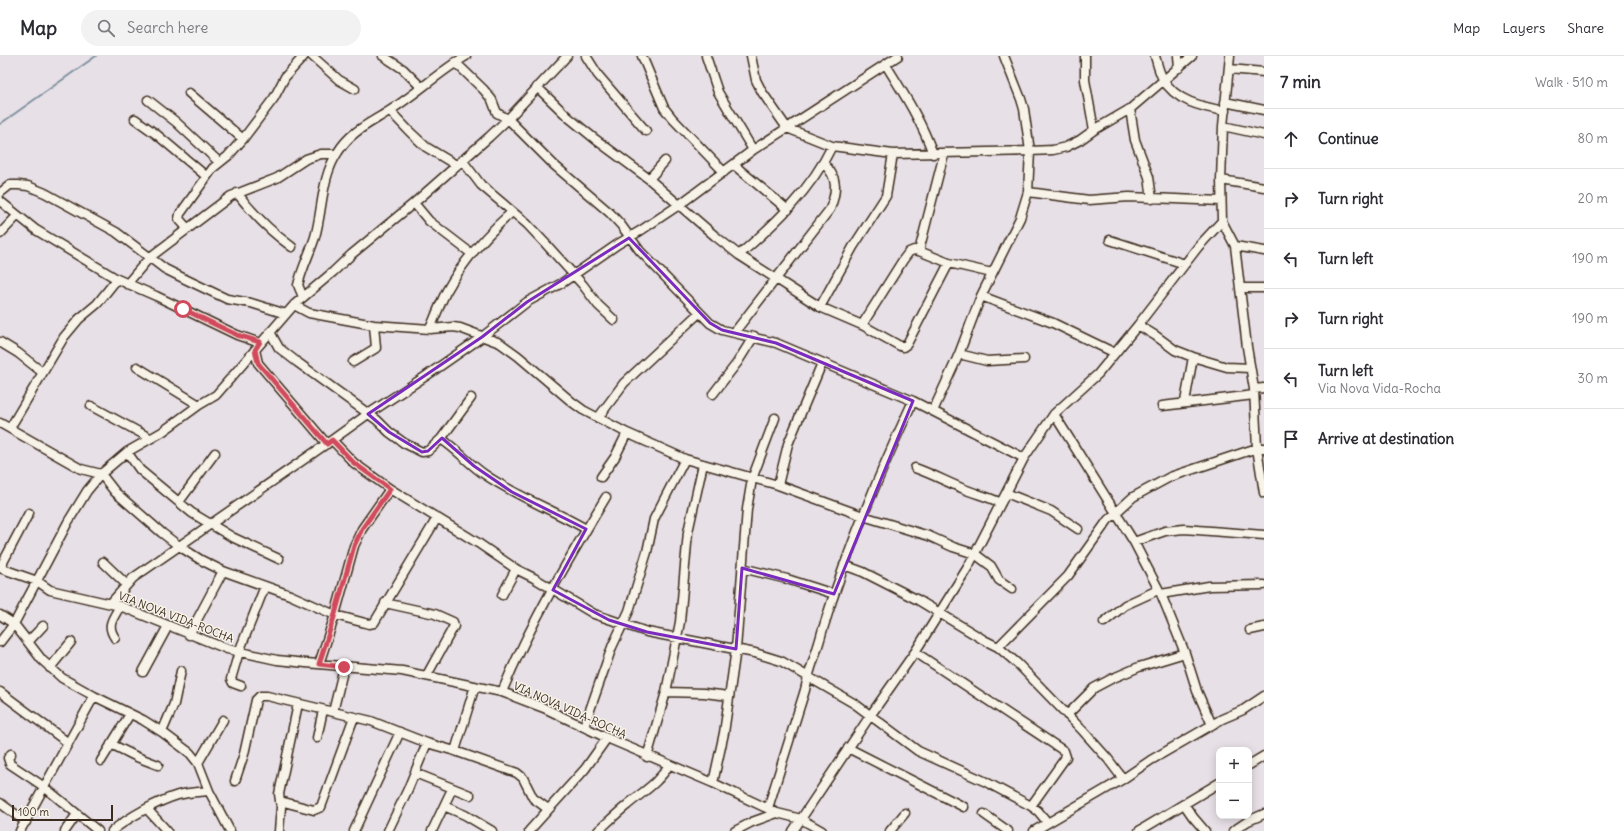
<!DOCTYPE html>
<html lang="en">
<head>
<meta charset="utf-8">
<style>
  body { margin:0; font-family:Delius,sans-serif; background:#f2f2f3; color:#2b2b33 }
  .controls { position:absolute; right:12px; bottom:12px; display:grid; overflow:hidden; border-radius:8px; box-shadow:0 2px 10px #0003 }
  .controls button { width:36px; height:36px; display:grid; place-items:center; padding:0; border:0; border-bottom:1px solid #e1e1e2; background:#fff; color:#2b2b33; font:20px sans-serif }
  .scale { position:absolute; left:12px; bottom:10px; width:101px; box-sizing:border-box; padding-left:4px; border:2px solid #3b2a1e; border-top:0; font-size:11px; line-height:14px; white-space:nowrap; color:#3b2a1e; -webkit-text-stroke:3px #f7f3e8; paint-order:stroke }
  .stop { position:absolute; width:12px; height:12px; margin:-9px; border:3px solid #d1495b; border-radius:50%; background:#fff }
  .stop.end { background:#d1495b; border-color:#fff; box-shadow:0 1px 4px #0008 }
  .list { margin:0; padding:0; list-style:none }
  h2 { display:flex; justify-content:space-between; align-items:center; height:52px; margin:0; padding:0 16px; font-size:17px }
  h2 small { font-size:13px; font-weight:400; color:#7c7c81 }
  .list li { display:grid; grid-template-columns:26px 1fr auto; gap:12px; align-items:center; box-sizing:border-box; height:60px; padding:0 16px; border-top:1px solid #e1e1e2 }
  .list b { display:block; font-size:15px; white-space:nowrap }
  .list p { margin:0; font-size:13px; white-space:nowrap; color:#7c7c81 }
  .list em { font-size:13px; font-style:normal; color:#7c7c81 }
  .icon { flex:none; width:22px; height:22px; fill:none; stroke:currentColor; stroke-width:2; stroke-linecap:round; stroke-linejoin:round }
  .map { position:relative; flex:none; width:1264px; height:775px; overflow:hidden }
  header { display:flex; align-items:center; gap:24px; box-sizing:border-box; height:56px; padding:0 20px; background:#fff; border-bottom:1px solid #e1e1e2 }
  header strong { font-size:19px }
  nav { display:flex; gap:22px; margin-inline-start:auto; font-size:14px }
  .search { width:280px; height:36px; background:#f2f2f3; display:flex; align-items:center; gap:10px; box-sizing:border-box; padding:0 14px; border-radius:22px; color:#7c7c81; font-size:15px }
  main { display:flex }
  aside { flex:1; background:#fff }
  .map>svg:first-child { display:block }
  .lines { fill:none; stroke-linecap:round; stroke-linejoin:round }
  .stream { stroke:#8191a1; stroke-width:2 }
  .minor-casing { stroke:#3b2a1e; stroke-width:11 }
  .minor { stroke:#f7f3e8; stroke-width:8 }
  .route { stroke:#d1495b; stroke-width:5 }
  .marked { fill:none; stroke:#7b2cbf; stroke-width:3; stroke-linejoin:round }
  .labels { text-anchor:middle; stroke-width:3; stroke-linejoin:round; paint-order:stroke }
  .street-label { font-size:11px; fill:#3b2a1e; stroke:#f7f3e8 }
</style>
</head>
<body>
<header>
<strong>Map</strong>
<div class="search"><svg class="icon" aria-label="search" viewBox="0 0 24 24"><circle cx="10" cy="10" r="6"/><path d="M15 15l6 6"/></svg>Search here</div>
<nav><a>Map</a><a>Layers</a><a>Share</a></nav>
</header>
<main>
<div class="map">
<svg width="1264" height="775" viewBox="0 0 1264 775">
  <rect width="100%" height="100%" fill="#e7e0e6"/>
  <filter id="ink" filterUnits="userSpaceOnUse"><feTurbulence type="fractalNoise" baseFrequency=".025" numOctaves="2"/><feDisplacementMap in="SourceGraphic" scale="8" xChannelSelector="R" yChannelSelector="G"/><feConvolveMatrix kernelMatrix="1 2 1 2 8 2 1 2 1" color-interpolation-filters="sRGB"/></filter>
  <g filter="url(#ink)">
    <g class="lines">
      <path class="stream" d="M 0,68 L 96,0"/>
      <defs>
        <path id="minor" d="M 312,0 L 339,24 L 355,33
          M 383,0 L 403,13 L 421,31
          M 586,0 L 598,19 L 646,75
          M 642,0 L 664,52 L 672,62 L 724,116
          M 706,0 L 718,36 L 753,94
          M 751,0 L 756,24 L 762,36 L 787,72 L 832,90 L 893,98 L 1030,95 L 1053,94 L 1066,91 L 1080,84 L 1094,74 L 1130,53 L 1192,0
          M 1085,0 L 1085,24 L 1094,74
          M 1155,0 C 1157,7 1159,16 1163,23 C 1175,45 1202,51 1225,55
          M 1178,0 L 1179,12
          M 1230,0 L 1223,70 L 1221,124 L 1222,165 L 1235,190 L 1247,291 L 1254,333 L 1257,392 L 1264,437
          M 455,6 L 484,34 L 492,44 L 497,57 L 508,63 L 554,109 L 610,157 L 621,169 L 640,195 L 710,267 L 722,274 L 776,287 L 913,345 L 1024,402
          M 886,9 C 904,38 922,66 933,98
          M 1229,13 L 1264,16
          M 537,31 L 568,61 L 595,83 L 649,123 L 715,180 L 739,199 L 820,251 L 862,269 L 900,290 L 903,291 L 907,288 L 949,207
          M 189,37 L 243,83
          M 148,44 L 176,66 L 219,106
          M 1225,46 L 1264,54
          M 1130,53 L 1135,84 L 1149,121 L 1152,143
          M 390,55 L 410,76 L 426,91 L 456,109
          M 135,63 L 156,78 L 206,120
          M 1223,70 L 1264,79
          M 462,104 L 481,129 L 527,168 L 545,187 L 583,229 L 598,249 L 614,264
          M 734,109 L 788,154
          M 649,123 L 665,105
          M 1221,124 L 1264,131
          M 1028,136 L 1089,144 L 1129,141 L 1221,145
          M 0,137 L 10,129 L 18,129 L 28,130 L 45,137 L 116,176 L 165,213 L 187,224 L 227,243 L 251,247 L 286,258
          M 237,137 C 253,158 271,176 292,191
          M 0,145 L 36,174 L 117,223 L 156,240 L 237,279 L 260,287
          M 414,147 L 429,165 L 472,198
          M 188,173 L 179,163 L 180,158 L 213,112 L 228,100 L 243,83 L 274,42 L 285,21 L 304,0
          M 0,178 L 17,160
          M 1110,184 L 1185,208
          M 1235,190 L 1264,195
          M 919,195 L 944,98
          M 739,199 C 776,167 811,134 832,90
          M 127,228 L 149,202 L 231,140 L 277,122 L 306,103 L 321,98 L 336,98
          M 1240,232 L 1264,232
          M 981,240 L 1053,267 L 1115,297
          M 303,241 L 298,229 C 302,212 310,197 315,181 C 323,153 321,121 338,96 C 351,75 369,68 389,55 C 416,38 439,16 466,0
          M 294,249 L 309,257 L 374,269 L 430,273 L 453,271 L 460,272 L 500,287 L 518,300 L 572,346 L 583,354 L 627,377 L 685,403 L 778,429 L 863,460 L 929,480 L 953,491 L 975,498 L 991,510 L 999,524 L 1012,533
          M 820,251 L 853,191 L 886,140 L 893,98
          M 862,269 L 903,204 L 909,196 L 914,194 L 919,195 L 949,207 L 992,217
          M 1138,269 L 1156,280 L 1175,294 L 1193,301 L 1227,311 L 1250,312
          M 430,273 C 435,261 440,248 446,236 C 463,205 486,179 512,156
          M 270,276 L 279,292 L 297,306 L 377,364 L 389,376 L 404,387 L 422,396 L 428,395 L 441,383 L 471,342
          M 734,277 L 830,153 C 837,135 838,121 824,108
          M 0,286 L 18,297 L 42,316
          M 255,294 L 258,307 L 327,388
          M 959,298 L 987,305 L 1024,303
          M 353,306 L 376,292 L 374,269
          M 137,311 L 199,349
          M 1254,333 L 1264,332
          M 713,338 L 737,307 L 754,280
          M 1185,346 L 1193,301
          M 91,350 L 150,382
          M 1162,350 L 1254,339
          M 933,355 L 959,298 L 981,240 L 1020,162 L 1028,136 L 1030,95 L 1024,53 L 1021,43 L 1004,0
          M 1054,358 L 1134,486 L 1161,538 L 1185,597 L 1197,635 L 1212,669
          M 598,362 L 624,327 L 699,257
          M 0,367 L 81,413 L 101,418 L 115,436 L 162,477 L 179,490 L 201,504 L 223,515 L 290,539 L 335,559 L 369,568 L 374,567 L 437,462
          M 10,372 L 64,281 L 79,263 L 97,248 L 117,223
          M 441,383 C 457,393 469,408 484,418 C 516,440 553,454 586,473
          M 332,384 L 354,407 L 390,433 L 478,487 L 516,513 L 534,522 L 594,558 L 647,576 L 755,597 L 781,605 L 855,648 L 918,695 L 984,725 L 1031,750 L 1038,755 L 1048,767
          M 127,396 L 140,414 L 192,457 L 232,481 L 279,503
          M 915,412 C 932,418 947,426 964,433 C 976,438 989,441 1001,447
          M 601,421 L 615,401 L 627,377
          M 778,429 L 788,388 L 822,307
          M 1006,437 L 1051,455 L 1078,473
          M 179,446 L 215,397
          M 1134,486 L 1165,475 L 1184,473 L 1264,479
          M 103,506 L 126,528
          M 844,509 L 863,516 L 918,544 L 984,584 L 998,591 L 1018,608 L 1083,675 L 1108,703 L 1123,723
          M 0,512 L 37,525 L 50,534 L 120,550 L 227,593 L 277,604 L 306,607 L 402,615 L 502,636 L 544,652 L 607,682 L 713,727 L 777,757 L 801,763 L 822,775
          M 0,512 L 29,457
          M 742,512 L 787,523 L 834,538
          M 1161,538 L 1209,530 L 1264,529
          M 502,539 L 516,513
          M 111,547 L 133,522 L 332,384 L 368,358 L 426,320 L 482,281 L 527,246 L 562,227 L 618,188 L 640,175 L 679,149 L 753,94 L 898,0
          M 385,547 L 435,558 L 453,566 L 454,570 L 427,619
          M 0,559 L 14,568 L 42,604 L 62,622 L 94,640 L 143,664 L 162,676 L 190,697 L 198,707 L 209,735 L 230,775
          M 1104,566 L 1125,549 L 1158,534
          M 1250,574 L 1264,571
          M 189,579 L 223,515
          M 115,582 C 106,569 113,563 120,550
          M 0,586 L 14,568 L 68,466 L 87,435 L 101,418 L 127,396 L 162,376 L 199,349 L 216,339 L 294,249 L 333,216 L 352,198 L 414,147 L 489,81 L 508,63 L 567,0
          M 28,586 L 43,570
          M 998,591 L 1068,520 L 1108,464 L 1133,441 L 1170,421 L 1257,392 L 1264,392
          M 915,596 L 1064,695 L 1066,701 L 1031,750
          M 319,608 L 335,559 L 354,490 L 362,473 L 390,433
          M 50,612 L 71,586
          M 143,616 L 168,570
          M 241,630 L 233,627 L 231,623 L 239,596 L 265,530
          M 0,636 L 67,686
          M 502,636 C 530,568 568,504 606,441
          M 666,636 L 704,637 L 729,640
          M 333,656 L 344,611
          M 1067,659 L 1094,632 L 1111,623 L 1139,611 L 1185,597
          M 584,671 L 612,591 L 629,555 L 647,496 L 654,463 L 685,403
          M 162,676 L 174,648 L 181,615
          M 317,682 L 323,654
          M 111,688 L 137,701 L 158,709
          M 848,692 L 964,751
          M 455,695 L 475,630
          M 11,698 L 8,702 L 10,708 L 43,730 L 98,775
          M 647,701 L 666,636 L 680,566 L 688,476 L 703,408
          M 101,705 L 130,658
          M 198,707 L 223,664
          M 1249,709 L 1264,700
          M 415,717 L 470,739
          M 235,725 L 244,698 L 256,644 L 260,640 L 267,640 L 371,665 L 427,687 L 455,695 L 517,717 L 523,722 L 533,742 L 548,753
          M 713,727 L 724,677 L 736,593 L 747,453 L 752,423 L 775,362
          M 280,745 L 314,754 L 321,751 L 354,661
          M 0,747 L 26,766
          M 1184,748 L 1193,761 L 1205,775
          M 444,750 L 465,759 L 492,775
          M 768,752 L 805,634 C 809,614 817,596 822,576 C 846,497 878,420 913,345
          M 147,753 L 167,775
          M 984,758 L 1008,775
          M 20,775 L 94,640
          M 65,775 L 77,758
          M 112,775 C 129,761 158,745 178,739 C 188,736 199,736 209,735
          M 279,775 L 281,751 L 279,738 L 298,648
          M 354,775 L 400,676
          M 388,775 L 408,733 L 427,687
          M 432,775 L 452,733
          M 529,775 L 585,713 L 607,682
          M 598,775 C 607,767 616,758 626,750 C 642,736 658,728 669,709
          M 735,775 L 752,766 L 777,757
          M 793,775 L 870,660 L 915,596 L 968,511 L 1024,402 L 1054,358 L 1098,318 L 1138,269 L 1198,191 L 1222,165
          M 890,775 L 905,757
          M 1034,775 L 1123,723 L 1151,704 L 1222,663 L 1243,654 L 1264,640
          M 1139,775 L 1219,727
          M 1233,775 L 1248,765 L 1264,758"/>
      </defs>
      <use href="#minor" class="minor-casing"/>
      <use href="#minor" class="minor"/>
    </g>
  </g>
  <g class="lines" filter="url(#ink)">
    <path class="route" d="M 183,253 L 237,279 L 260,286 L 255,294 L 258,307 L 327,388 L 332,384 L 354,407 L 390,433 L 362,473 L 354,490 L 335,558 L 319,608 L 344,611"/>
  </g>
  <path class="marked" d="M 629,182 L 710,267 L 722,274 L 776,287 L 913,345 L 834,538 L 742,512 L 736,593 L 647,576 L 609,564 L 553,534 L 586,473 L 512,436 L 474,410 L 442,382 L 428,395 L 422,396 L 389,376 L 368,358 L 482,281 L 527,246 Z"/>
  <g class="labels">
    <g class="street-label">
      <text transform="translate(176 561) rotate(21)" y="4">VIA NOVA VIDA-ROCHA</text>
      <text transform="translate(570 654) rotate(24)" y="4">VIA NOVA VIDA-ROCHA</text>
    </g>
  </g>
</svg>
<div class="controls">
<button>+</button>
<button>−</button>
</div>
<div class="scale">100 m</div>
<div class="stop" style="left:183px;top:253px"></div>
<div class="stop end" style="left:344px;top:611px"></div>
</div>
<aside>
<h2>7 min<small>Walk · 510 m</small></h2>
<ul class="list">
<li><svg class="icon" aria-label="ahead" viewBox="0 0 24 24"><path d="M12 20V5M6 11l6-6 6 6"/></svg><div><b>Continue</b></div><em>80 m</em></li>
<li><svg class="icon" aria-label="right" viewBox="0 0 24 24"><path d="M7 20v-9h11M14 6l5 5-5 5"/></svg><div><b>Turn right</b></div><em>20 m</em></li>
<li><svg class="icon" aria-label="left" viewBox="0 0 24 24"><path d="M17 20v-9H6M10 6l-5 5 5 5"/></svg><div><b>Turn left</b></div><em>190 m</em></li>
<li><svg class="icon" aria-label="right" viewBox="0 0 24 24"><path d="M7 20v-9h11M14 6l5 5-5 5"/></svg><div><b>Turn right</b></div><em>190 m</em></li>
<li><svg class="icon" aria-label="left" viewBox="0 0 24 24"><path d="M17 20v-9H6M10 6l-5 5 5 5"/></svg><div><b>Turn left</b><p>Via Nova Vida-Rocha</p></div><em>30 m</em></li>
<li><svg class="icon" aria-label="arrive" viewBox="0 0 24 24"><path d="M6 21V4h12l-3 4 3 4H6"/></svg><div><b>Arrive at destination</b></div></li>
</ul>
</aside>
</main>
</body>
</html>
